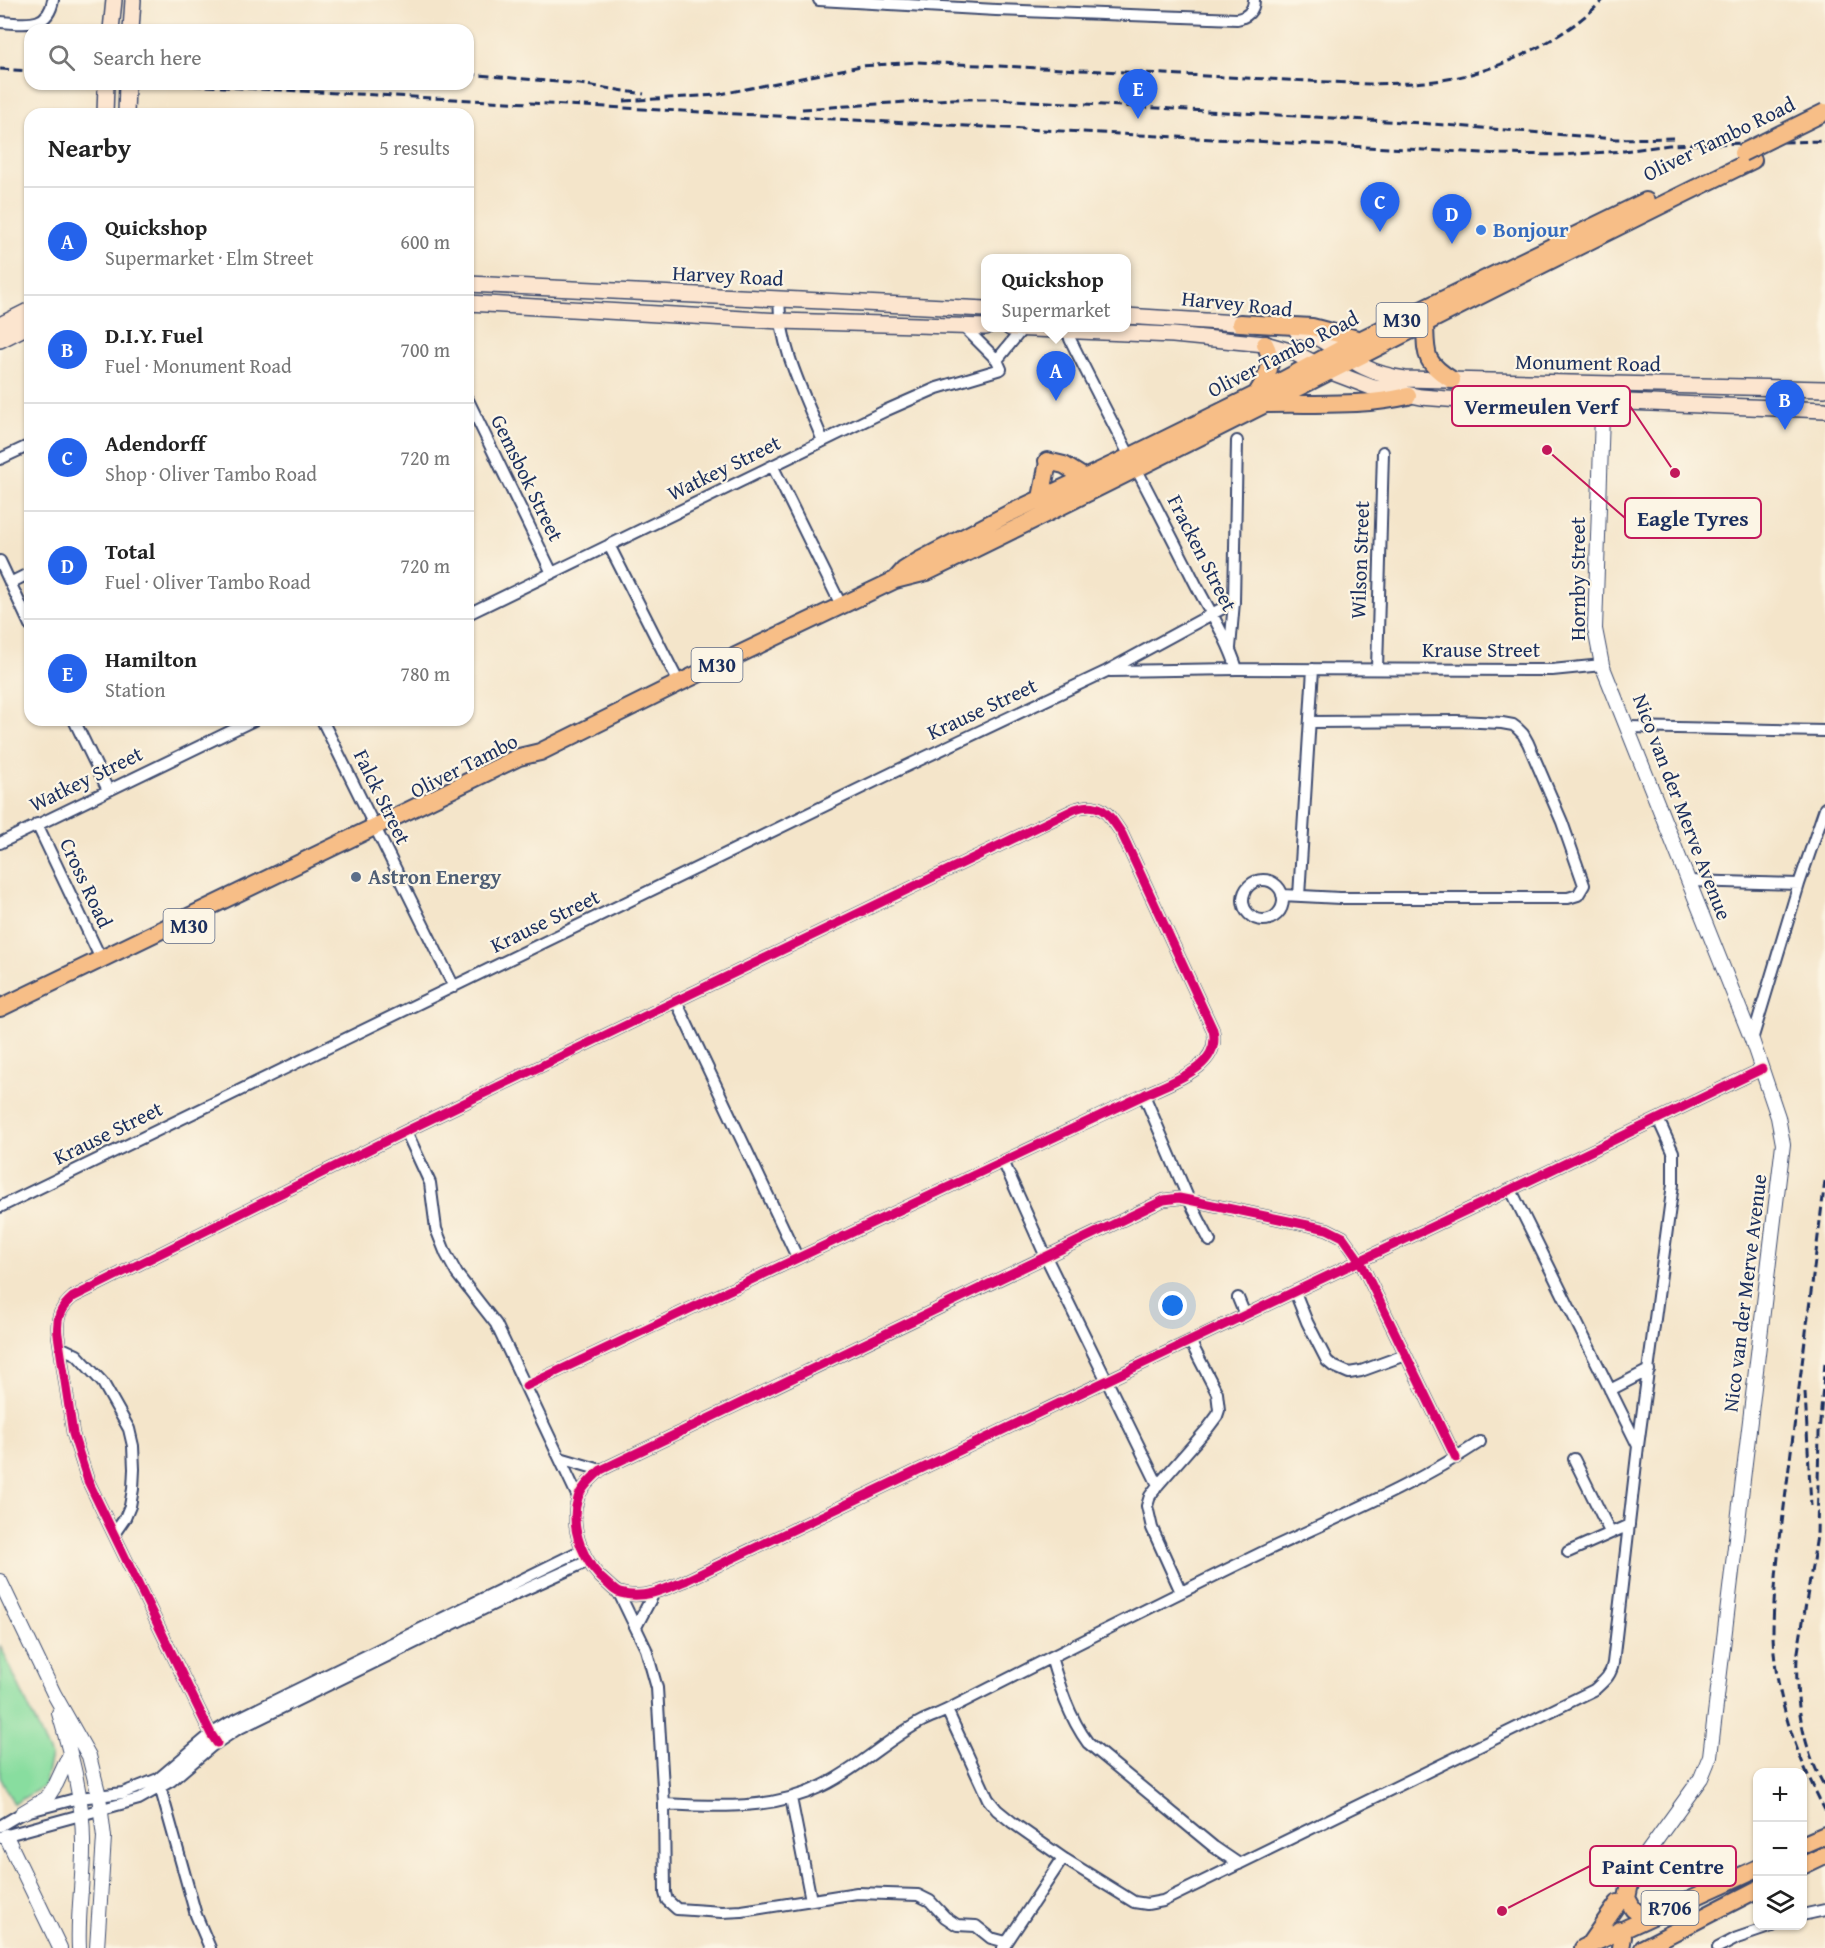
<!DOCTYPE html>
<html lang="en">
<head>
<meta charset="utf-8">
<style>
  body { margin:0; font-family:"Gentium Book Plus",serif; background:#f6f6f6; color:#222 }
  .controls { position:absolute; right:18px; bottom:18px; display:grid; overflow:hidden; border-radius:12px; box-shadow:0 2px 4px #0004 }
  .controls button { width:54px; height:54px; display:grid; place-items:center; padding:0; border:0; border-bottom:2px solid #e0e0e0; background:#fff; color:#222; font:30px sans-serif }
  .you { position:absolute; left:1173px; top:1306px; width:21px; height:21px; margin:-15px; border:4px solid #fff; border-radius:50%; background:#1a73e8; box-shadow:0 0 0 9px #1a73e833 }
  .badge { display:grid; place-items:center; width:39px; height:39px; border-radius:50%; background:#2563eb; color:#fff; font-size:20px; font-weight:700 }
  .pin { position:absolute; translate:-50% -50px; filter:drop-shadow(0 2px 3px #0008) }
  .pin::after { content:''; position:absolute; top:32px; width:21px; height:18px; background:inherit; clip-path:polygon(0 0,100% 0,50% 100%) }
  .popup { position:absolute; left:981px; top:254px; width:150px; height:78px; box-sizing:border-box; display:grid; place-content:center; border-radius:12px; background:#fff; filter:drop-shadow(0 2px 4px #0005); font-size:20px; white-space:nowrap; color:#767676 }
  .popup b { font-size:22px; color:#222 }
  .popup::after { content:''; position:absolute; left:50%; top:100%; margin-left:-12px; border:12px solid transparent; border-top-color:#fff }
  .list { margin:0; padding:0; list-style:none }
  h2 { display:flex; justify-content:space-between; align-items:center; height:78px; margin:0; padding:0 24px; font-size:26px }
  h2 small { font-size:20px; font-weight:400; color:#767676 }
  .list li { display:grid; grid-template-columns:39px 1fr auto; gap:18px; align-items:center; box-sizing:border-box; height:108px; padding:0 24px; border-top:2px solid #e0e0e0 }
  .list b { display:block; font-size:22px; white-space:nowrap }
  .list p { margin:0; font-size:20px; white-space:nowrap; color:#767676 }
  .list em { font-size:20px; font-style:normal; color:#767676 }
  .icon { flex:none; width:33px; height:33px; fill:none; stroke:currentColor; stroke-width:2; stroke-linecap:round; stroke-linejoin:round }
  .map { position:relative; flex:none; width:1825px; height:1948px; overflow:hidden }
  .search { position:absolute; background:#fff; box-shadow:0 2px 4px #0004; left:24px; top:24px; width:450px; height:66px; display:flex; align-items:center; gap:15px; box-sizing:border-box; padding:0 21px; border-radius:18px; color:#767676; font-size:22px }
  .panel { position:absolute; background:#fff; box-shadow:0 2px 4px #0004; left:24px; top:108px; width:450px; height:618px; border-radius:18px }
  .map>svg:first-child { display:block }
  .green { fill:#88dd9f; stroke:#52867e; stroke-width:1.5 }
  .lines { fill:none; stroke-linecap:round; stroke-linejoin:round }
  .minor-casing { stroke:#3c4a6e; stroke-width:14 }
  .tertiary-casing { stroke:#3c4a6e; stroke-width:16 }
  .secondary-casing { stroke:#3c4a6e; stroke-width:18 }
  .primary-casing { stroke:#3c4a6e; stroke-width:20 }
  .minor { stroke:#fff; stroke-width:10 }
  .tertiary { stroke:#fff; stroke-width:14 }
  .secondary { stroke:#fce5cf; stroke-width:15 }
  .primary { stroke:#f7be87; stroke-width:16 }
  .rail { stroke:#1b2f5e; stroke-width:3; stroke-dasharray:9 4.5; stroke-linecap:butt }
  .primary-bridge-casing { stroke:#3c4a6e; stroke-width:20; stroke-linecap:butt }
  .primary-bridge { stroke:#f7be87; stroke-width:16 }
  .cycleway-casing { stroke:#fcf5e5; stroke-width:13 }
  .cycleway { stroke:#d6006c; stroke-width:9 }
  .shop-dot { fill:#3f7fe0; stroke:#fcf5e5; stroke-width:2 }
  .service-dot { fill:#5c6f8a; stroke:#fcf5e5; stroke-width:2 }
  .labels { text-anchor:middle; stroke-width:4.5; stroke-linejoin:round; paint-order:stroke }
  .shield { fill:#fcf5e5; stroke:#5e6a86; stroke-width:1.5 }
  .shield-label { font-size:20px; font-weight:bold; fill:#1b2f5e }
  .street-label { font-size:21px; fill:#1b2f5e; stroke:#fcf5e5 }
  .shop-label { font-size:21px; font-weight:bold; fill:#366cbe; stroke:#fcf5e5; text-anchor:start }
  .service-label { font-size:21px; font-weight:bold; fill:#4e5e75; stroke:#fcf5e5; text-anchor:start }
  .leader { fill:none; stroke:#c2185b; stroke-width:2 }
  .callout-dot { fill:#c2185b; stroke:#fcf5e5; stroke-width:2 }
  .callout { fill:#fcf5e5; stroke:#c2185b; stroke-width:2 }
  .callout-label { font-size:22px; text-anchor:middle; font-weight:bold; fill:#1b2f5e }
</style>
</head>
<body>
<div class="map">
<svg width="1825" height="1948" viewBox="0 0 1825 1948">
  <rect width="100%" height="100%" fill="#fcf5e5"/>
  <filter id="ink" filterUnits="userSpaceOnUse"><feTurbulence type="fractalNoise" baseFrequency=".0167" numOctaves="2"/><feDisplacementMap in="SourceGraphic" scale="12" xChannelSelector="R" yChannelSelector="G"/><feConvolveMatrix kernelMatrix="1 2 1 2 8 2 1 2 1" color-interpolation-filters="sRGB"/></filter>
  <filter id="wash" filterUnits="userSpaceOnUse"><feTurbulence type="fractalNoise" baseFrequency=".008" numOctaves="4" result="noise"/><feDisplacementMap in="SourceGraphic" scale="24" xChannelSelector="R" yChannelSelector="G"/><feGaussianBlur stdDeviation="1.35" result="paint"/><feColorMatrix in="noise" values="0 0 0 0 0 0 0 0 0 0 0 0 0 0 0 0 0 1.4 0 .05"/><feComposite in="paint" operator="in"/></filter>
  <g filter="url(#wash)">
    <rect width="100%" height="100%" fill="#f4e5ca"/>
    <path class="green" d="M 0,1645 L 51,1756 L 44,1786 L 14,1804 L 0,1777 Z"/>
  </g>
  <g filter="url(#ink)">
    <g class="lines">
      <defs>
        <path id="minor" d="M 819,0 L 996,10 L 1237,19 C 1247,17 1254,11 1254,0
          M 0,22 C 24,23 48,30 53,0
          M 779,300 C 780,349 805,396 823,441
          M 1071,328 L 1070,339 C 1110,420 1153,499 1193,579 C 1208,609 1227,637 1237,669
          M 997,360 L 1023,328
          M 468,400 L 552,573
          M 0,459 L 30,445
          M 773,467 L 841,605
          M 609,545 L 679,683
          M 0,561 L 30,625
          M 10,583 L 30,573
          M 468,614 L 887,410 L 937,388 L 1001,369 L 997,360 L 963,326
          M 1230,648 L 1234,602 L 1237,441
          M 1377,669 L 1383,452
          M 1110,671 L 1237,669 L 1552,670 L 1602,665
          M 74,720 L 108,790
          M 322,720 L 454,987
          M 1628,727 L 1825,731
          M 37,824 L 101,959
          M 0,843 L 254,720
          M1243 900a20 20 0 1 1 40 0a20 20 0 1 1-40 0Z
          M 1688,881 L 1799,884 L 1825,808
          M 1282,895 L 1340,898 L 1568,898 L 1578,895 L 1584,885 L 1562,822 L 1528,743 L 1523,734 L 1517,728 L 1513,725 L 1502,723 L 1457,721 L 1311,722
          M 1299,896 L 1313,669
          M 676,1001 L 797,1257
          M 1752,1040 L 1799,884
          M 1144,1095 L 1189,1200 L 1210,1241
          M 406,1131 L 430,1183 L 436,1229 L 446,1254 L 457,1274 L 496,1324 L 578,1497
          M 1003,1161 L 1046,1257 L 1158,1485
          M 1511,1190 L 1638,1446
          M 0,1207 L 894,772 L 1107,671 L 1234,602
          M 1295,1292 L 1307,1322 L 1327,1361 L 1333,1366 L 1349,1373 L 1361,1371 L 1405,1355
          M 1238,1298 L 1245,1315
          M 60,1347 L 77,1355 L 103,1383 L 129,1429 L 133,1446 L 134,1469 L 133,1489 L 130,1506 L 125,1518 L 114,1534
          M 1610,1390 L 1649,1370
          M 560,1458 L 601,1470
          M 1456,1458 L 1360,1261 L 1343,1237 L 1327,1229 L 1189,1200 L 1179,1198 L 1164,1200 L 601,1470 C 593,1477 581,1488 578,1498 C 568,1529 585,1566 609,1585 C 612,1588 616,1592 620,1593 C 643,1600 666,1589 687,1580 L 1245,1315 C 1418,1234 1590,1152 1762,1069
          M 1574,1459 L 1610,1532
          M 1568,1552 L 1629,1525
          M 1181,1592 L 1152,1528 L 1147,1506 L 1150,1496 L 1158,1485 L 1208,1428 L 1217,1416 L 1219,1410 L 1217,1393 L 1190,1341
          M 619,1593 L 646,1649 L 657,1688 L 664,1804 L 665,1893 L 667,1900 L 677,1909 L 722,1912 L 742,1911 L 857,1893 L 918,1895 L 930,1901 L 945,1917 L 957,1925 L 976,1926 L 991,1938 L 1006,1942
          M 636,1627 L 654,1593
          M 1051,1657 C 1060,1688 1069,1717 1088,1743 L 1214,1847 L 1239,1864
          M 947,1710 L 988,1799 L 997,1810 L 1013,1823 L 1063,1858 L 1134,1902 L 1147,1904 L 1163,1901 L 1594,1690 C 1604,1681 1611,1676 1613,1663 L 1638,1446 L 1673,1184 L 1673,1152 L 1658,1119
          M 217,1743 L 211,1734 L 88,1481 L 73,1434 L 58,1335 C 56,1318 60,1308 73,1297 L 406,1131 L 1075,809 C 1101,800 1109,814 1122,834 L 1213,1030 C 1222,1068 1170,1082 1144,1095 L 526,1386
          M 159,1783 L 196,1915 L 210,1948
          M 791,1798 L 811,1900
          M 664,1804 C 717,1807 773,1810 822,1786 C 858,1769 887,1739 922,1721 C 930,1717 939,1714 947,1710 C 1051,1657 1156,1604 1261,1553 C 1333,1519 1414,1486 1480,1442
          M 0,1826 L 22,1813 L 79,1798 L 123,1793 L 158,1779 L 211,1734 L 229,1723 L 582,1550
          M 0,1837 L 139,1799 L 171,1781 L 212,1746 L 236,1730 L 504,1599 L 588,1561
          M 1802,1915 L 1825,1910
          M 1003,1948 L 1063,1858
          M 1718,1948 L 1737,1938 L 1772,1926"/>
        <path id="tertiary" d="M 1603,384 L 1595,629 L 1602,665 L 1752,1040 L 1778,1117 L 1783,1144 L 1710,1756 L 1701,1778 L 1626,1882
          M 0,1581 L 54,1694 L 89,1756 L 99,1796 L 104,1837 L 97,1948
          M 59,1713 C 71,1754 83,1798 83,1841 C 84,1877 77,1912 79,1948
          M 22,1813 L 47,1798 L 56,1784 L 70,1754
          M 6,1836 L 60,1948"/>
        <path id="secondary" d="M 111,30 L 114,0
          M 131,30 L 133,0
          M 105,114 L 106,84
          M 126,114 L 127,84
          M 468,284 L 986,309
          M 468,303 L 780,321 L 986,327
          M 1126,316 L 1252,324
          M 0,325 L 30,310
          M 1010,328 L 1173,335 L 1265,344 L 1293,352 L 1329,371 L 1371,387 L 1421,397 L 1460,400 L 1602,401 L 1825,410
          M 1297,331 C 1323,335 1340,355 1364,367 C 1376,373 1391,377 1405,379 L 1825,389
          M 0,340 L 30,325"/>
        <path id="primary" d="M 1240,323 L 1312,327 L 1361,340
          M 1425,324 C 1426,356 1424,362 1452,380
          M 1257,393 C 1268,376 1275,363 1265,344
          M 1269,404 C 1318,403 1360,407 1408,396
          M 1047,461 L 1064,465 L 1085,478
          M 1041,498 L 1048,462
          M 896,579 L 904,570 L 920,560 L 1008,514 L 1131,456 L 1257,394 L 1339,350 L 1646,201
          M 0,1008 L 519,757 L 540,752 L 679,683 L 895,580 L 927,572 C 1204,438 1476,295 1753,160
          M 1802,1845 L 1825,1835
          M 1802,1866 L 1825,1855
          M 1632,1874 L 1627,1898 L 1633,1909 L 1646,1919
          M 1620,1930 L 1623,1937 L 1621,1948
          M 1590,1943 L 1618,1903
          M 1583,1948 L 1758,1868
          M 1643,1948 L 1758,1889"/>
      </defs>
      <use href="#minor" class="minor-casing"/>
      <use href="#tertiary" class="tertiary-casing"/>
      <use href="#secondary" class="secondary-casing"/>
      <use href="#primary" class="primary-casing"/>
      <use href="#minor" class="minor"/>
      <use href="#tertiary" class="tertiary"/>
      <use href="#secondary" class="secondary"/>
      <use href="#primary" class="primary"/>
      <path class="rail" d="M 0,69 L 30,71
        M 468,74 L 580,84 L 644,94
        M 166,84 L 1501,154 L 1559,155 L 1624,151 L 1669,145 L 1825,141
        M 624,101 L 716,95 L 861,66 L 917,62 L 1370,84 C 1392,83 1414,84 1435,81 C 1494,74 1561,42 1603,0
        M 802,109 L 952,99 L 996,99 L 1420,123 L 1615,139 L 1673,138
        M 1825,1181 L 1779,1547 C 1776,1576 1773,1605 1773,1635 C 1775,1697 1796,1755 1825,1810
        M 1825,1363 L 1819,1433 L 1817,1536 L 1797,1658 C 1795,1702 1803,1749 1825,1787
        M 1805,1392 L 1811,1506"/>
      <defs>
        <path id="primary-bridge" d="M 1742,153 L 1825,112"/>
      </defs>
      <use href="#primary-bridge" class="primary-bridge-casing"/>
      <use href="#primary-bridge" class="primary-bridge"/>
      <defs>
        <path id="cycleway" d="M 1456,1458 L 1360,1261 L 1343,1237 L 1327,1229 L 1189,1200 L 1179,1198 L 1164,1200 L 601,1470 C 593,1477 581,1488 578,1498 C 568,1529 585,1566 609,1585 C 612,1588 616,1592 620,1593 C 643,1600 666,1589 687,1580 L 1245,1315 C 1418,1234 1590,1152 1762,1069
          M 217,1743 L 211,1734 L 88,1481 L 73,1434 L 58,1335 C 56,1318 60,1308 73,1297 L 406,1131 L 1075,809 C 1101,800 1109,814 1122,834 L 1213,1030 C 1222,1068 1170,1082 1144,1095 L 526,1386"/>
      </defs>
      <use href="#cycleway" class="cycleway-casing"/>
      <use href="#cycleway" class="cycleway"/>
    </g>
  </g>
  <circle class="shop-dot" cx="1481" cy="230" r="6"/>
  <circle class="service-dot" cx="356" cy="877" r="6"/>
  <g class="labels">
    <g class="shield">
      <rect x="1376.5" y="303" width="51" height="34" rx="4.5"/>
      <rect x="691.5" y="648" width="51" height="34" rx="4.5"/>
      <rect x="163.5" y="909" width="51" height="34" rx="4.5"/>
      <rect x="1641.5" y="1891" width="57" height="34" rx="4.5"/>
    </g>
    <g class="shield-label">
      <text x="1402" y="327">M30</text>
      <text x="717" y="672">M30</text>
      <text x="189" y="933">M30</text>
      <text x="1670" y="1915">R706</text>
    </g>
    <g class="street-label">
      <text transform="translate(1719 139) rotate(-26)" y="7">Oliver Tambo Road</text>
      <text transform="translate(728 276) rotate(3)" y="7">Harvey Road</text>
      <text transform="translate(1237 304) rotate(6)" y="7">Harvey Road</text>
      <text transform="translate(1283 354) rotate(-27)" y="7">Oliver Tambo Road</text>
      <text transform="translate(1588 363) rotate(1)" y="7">Monument Road</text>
      <text transform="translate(724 468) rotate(-26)" y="7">Watkey Street</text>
      <text transform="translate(527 478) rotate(64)" y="7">Gemsbok Street</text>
      <text transform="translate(1202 553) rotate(63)" y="7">Fracken Street</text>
      <text transform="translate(1360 560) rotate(-88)" y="7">Wilson Street</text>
      <text transform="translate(1578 579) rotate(-90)" y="7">Hornby Street</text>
      <text x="1481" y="657">Krause Street</text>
      <text transform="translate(982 709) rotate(-25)" y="7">Krause Street</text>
      <text transform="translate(464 766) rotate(-27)" y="7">Oliver Tambo</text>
      <text transform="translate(86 779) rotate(-26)" y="7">Watkey Street</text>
      <text transform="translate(382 797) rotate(64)" y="7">Falck Street</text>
      <text transform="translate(1682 807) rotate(69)" y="7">Nico van der Merve Avenue</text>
      <text transform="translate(86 883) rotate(65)" y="7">Cross Road</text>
      <text transform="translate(545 921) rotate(-26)" y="7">Krause Street</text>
      <text transform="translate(108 1133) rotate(-26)" y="7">Krause Street</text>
      <text transform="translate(1745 1293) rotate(-83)" y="7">Nico van der Merve Avenue</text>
    </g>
    <g class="shop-label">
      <text x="1493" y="237">Bonjour</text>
    </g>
    <g class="service-label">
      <text x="368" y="884">Astron Energy</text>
    </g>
  </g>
  <path class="leader" d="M1675 473L1630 406M1547 450L1625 518M1502 1911L1590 1866"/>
  <g class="callout-dot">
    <circle cx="1675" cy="473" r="6"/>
    <circle cx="1547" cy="450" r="6"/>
    <circle cx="1502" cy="1911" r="6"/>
  </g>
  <g class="callout">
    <rect x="1452" y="386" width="178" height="40" rx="6"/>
    <rect x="1625" y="498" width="136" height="40" rx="6"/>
    <rect x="1590" y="1846" width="146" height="40" rx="6"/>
  </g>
  <g class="callout-label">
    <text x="1541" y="414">Vermeulen Verf</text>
    <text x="1693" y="526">Eagle Tyres</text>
    <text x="1663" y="1874">Paint Centre</text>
  </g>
</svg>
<div class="controls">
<button>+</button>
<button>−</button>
<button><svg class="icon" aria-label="layers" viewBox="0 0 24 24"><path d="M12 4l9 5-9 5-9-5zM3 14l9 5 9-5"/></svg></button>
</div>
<div class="you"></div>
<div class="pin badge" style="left:1056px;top:401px">A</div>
<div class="popup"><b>Quickshop</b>Supermarket</div>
<div class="pin badge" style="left:1785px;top:430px">B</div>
<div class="pin badge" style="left:1380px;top:232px">C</div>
<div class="pin badge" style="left:1452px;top:244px">D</div>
<div class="pin badge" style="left:1138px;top:119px">E</div>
<div class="search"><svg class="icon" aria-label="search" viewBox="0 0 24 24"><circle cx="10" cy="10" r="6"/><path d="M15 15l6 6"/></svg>Search here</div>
<section class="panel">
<h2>Nearby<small>5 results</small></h2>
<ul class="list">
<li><span class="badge">A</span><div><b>Quickshop</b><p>Supermarket · Elm Street</p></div><em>600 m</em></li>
<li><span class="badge">B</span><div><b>D.I.Y. Fuel</b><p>Fuel · Monument Road</p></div><em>700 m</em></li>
<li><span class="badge">C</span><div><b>Adendorff</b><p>Shop · Oliver Tambo Road</p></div><em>720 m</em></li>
<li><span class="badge">D</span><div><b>Total</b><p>Fuel · Oliver Tambo Road</p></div><em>720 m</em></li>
<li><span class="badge">E</span><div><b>Hamilton</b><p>Station</p></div><em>780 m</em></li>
</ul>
</section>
</div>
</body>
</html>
